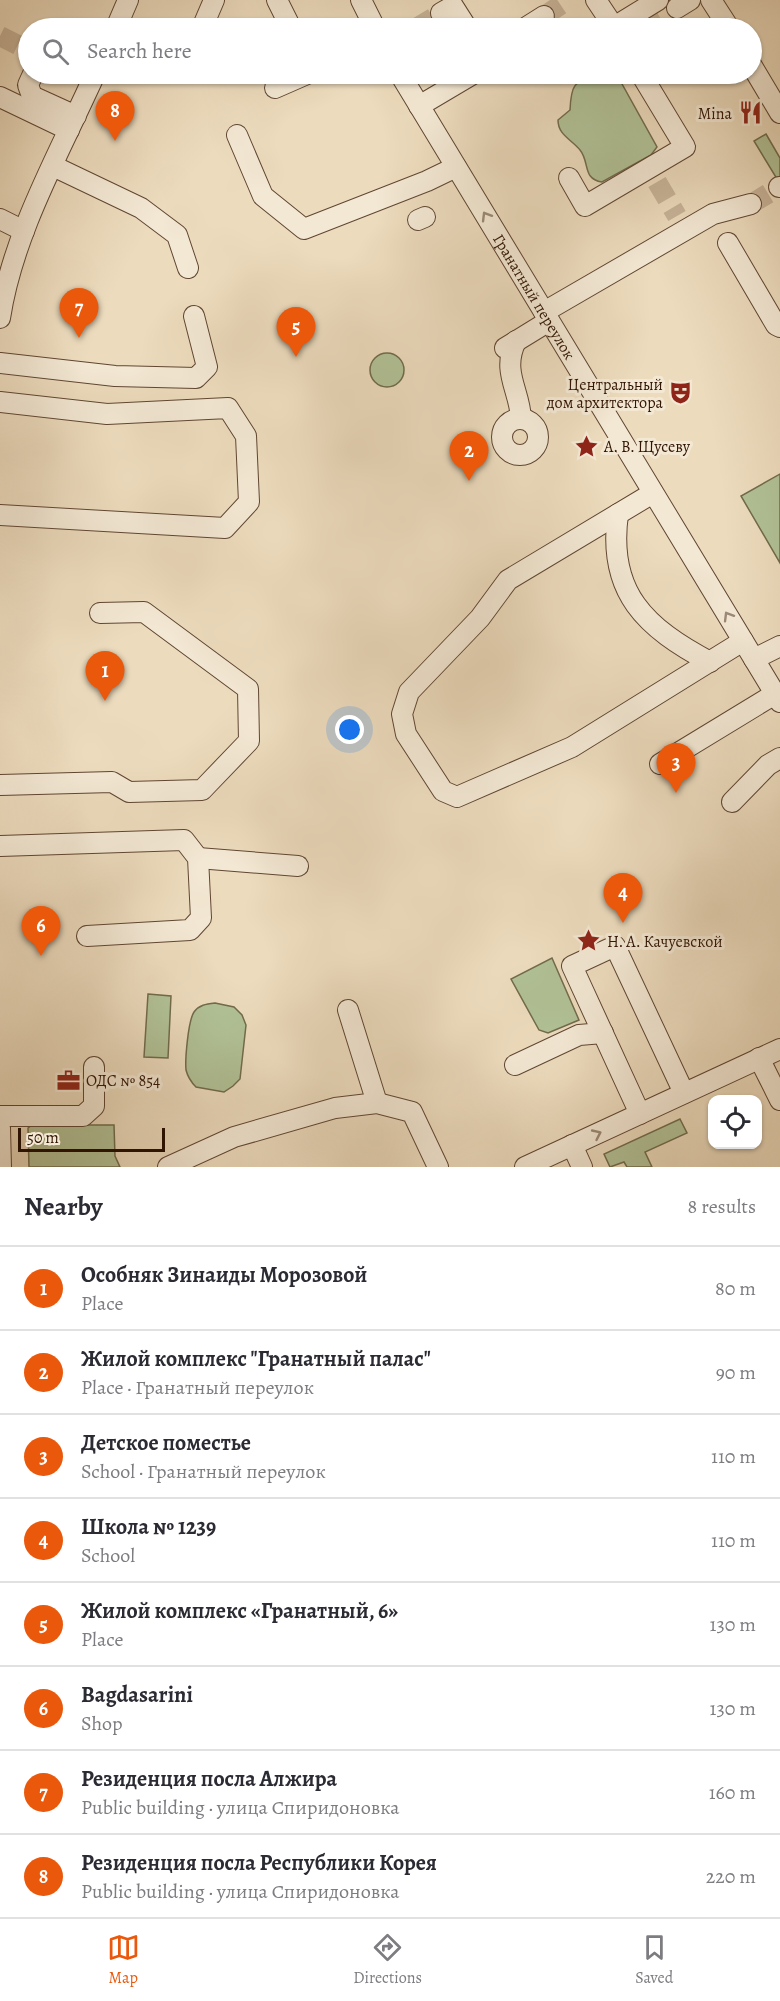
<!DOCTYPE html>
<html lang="en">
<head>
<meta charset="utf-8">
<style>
  body { margin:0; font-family:Alegreya,serif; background:#f7f7f7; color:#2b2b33 }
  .controls { position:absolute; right:18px; bottom:18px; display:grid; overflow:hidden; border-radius:12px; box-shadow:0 2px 4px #0004 }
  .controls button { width:54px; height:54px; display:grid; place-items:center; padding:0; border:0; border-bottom:2px solid #e1e1e2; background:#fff; color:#2b2b33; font:30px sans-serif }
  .scale { position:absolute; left:18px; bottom:15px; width:147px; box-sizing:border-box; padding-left:6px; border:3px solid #311503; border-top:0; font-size:16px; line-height:21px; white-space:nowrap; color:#311503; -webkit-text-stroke:4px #f3e8d4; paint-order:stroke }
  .you { position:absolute; left:350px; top:730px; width:21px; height:21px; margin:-15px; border:4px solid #fff; border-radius:50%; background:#1a73e8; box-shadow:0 0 0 9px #1a73e833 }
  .badge { display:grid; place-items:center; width:39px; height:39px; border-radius:50%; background:#ea580c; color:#fff; font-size:20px; font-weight:700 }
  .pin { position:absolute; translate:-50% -50px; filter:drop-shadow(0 2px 3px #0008) }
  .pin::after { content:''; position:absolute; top:32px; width:21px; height:18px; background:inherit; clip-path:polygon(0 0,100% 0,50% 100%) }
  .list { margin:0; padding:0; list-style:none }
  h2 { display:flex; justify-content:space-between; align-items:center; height:78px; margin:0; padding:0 24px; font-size:26px }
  h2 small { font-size:20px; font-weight:400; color:#7c7c81 }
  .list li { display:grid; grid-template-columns:39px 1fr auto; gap:18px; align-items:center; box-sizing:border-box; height:84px; padding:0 24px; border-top:2px solid #e1e1e2 }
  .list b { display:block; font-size:22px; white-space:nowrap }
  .list p { margin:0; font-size:20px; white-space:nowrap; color:#7c7c81 }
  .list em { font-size:20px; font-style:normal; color:#7c7c81 }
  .icon { flex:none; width:33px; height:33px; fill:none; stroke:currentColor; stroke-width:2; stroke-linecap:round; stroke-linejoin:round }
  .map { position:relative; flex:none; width:780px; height:1167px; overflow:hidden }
  .search { position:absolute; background:#fff; box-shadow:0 2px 4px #0004; left:18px; right:18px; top:18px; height:66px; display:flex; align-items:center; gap:15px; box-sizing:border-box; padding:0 21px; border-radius:33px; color:#7c7c81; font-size:22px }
  .sheet { height:750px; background:#fff }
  nav { display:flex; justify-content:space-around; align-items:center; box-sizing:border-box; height:84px; border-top:2px solid #e1e1e2; background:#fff; font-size:16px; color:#7c7c81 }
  nav a { display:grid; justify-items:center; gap:3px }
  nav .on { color:#ea580c }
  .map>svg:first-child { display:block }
  .green { fill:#b1c196; stroke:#716b4c; stroke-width:1.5 }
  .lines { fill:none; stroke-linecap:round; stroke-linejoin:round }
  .minor-tunnel { stroke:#c7b398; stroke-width:20; stroke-dasharray:20 10; stroke-linecap:butt }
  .minor-casing { stroke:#604632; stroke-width:22 }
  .minor { stroke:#f3e8d4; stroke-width:20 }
  .oneway { stroke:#9c8976 }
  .labels { text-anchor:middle; stroke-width:6; stroke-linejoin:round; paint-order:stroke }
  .poi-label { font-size:16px; fill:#311503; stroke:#f3e8d4; text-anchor:start }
  .street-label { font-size:16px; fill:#311503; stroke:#f3e8d4 }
</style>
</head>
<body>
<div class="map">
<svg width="780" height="1167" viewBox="0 0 780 1167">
  <rect width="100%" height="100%" fill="#ecdbbd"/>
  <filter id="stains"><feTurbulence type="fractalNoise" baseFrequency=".00333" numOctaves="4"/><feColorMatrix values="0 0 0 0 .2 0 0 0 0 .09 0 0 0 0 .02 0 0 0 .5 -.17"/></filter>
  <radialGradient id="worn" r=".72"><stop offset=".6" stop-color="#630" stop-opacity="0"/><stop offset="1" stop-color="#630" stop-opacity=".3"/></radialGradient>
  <path class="green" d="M 598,74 L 612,76 L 622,84 L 657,147 L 651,155 L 602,182 C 582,179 590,162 580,150 C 571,139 558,135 558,120 L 570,110 C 571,86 573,81 598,74 Z
    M 766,134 L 780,158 L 780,177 L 777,179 L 754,141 Z
    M370 370a17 17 0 1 1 34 0a17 17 0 1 1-34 0Z
    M 780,474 L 780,563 L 741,496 Z
    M 552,958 L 579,1020 L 548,1033 L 539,1030 L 511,979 Z
    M 148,994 L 171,996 L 168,1058 L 144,1057 Z
    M 215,1003 L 234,1007 L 242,1015 L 246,1025 L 240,1079 L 233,1086 L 224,1092 L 196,1087 C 191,1082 188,1078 186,1070 C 185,1060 188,1021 194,1012 C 199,1005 206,1004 215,1003 Z
    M 680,1119 L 687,1133 L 645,1152 L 652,1167 L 627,1167 L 624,1162 L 610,1167 L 604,1154 Z
    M 32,1125 L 114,1125 L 115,1156 L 120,1167 L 29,1167 L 28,1128 Z"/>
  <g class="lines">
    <path class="minor-tunnel" d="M 544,16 L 568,0
      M 416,28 L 441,13
      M 643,28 L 677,8
      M 0,36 L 28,50
      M 657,182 L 677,216
      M 751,204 L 779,187"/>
    <defs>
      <g id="minor">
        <path d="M 277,0 L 291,28"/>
        <path d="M 361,0 L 375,28"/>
        <path d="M 596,0 L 614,27 L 658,0"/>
        <path d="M 711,0 L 729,28"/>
        <path d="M 677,8 L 690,0"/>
        <path d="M 441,13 L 453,6 L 467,28"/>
        <path d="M 116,28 L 128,0"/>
        <path d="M 202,28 L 214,0"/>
        <path d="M 525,28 L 544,16"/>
        <path d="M 752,66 L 780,113"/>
        <path d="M 33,74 L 28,85 L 32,96 L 76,116"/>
        <path id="s1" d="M 400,74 L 780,702"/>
        <path d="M 275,88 L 307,74"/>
        <path d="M 0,97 L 69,130"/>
        <path d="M 419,106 L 473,74"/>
        <path d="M 237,135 L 263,196 L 304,229 L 427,181 L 456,167"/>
        <path d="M 53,166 L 141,208 L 177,235 L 188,268"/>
        <path d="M 569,178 L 585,206 L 685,147 L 641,74"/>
        <path d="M 779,187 L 780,187"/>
        <path d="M 0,219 L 24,231"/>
        <path d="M 418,220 L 425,217"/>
        <path d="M 728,243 L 776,325 L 780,327"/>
        <path d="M 544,312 L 713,214 L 751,204"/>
        <path d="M 0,318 C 13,233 60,152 95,74"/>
        <path d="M 516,341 C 501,372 520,390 521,419"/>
        <path d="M 505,348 L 549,321"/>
        <path d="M 0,363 L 115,376 L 196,378 L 207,367 L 194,316"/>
        <path d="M 0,402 L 107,414 L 228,408 L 246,436 L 249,502 L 225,528 L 0,515"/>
        <circle cx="520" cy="437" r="18"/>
        <path d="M 653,493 L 508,580 L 480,618 L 409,692 L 402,714 L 406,734 L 443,791 L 457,797 L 572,747 L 743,641"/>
        <path d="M 618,514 C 607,593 646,628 710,662"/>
        <path d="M 754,659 L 780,646"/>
        <path d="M 660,764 L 775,694"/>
        <path d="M 0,785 L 112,782 L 129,792 L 202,790 L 249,741 L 248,689 L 144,612 L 100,613"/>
        <path d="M 732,802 L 768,765 L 780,758"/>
        <path d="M 0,846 L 184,840 L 198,858 L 201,918 L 190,930 L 87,936"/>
        <path d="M 198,858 L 298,866"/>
        <path d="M 348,1010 L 377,1103"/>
        <path d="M 759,1058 L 780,1100"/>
        <path d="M 515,1065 L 579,1035 L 603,1033"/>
        <path d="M 640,1114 L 572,966 L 615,946 L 684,1093"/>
        <path d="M 0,1116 L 83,1116 L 94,1106 L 94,1067"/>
        <path d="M 0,1128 L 1,1167"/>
        <path d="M 572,1145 L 582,1167"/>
        <path d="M 168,1167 L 234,1137 L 335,1108 L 377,1103 L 412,1112 L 438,1167"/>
        <path d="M 525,1167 L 780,1049"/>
      </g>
    </defs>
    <use href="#minor" class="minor-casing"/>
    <use href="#minor" class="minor"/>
  </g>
  <defs><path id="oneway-chevron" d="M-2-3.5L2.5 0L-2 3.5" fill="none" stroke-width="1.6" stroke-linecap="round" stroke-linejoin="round" transform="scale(1.5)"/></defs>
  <g class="oneway">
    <use href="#oneway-chevron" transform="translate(486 216) rotate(-121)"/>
    <use href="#oneway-chevron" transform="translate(728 616) rotate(-121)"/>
    <use href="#oneway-chevron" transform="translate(597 1134) rotate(-25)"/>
  </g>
  <defs>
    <symbol id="restaurant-bare" viewBox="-9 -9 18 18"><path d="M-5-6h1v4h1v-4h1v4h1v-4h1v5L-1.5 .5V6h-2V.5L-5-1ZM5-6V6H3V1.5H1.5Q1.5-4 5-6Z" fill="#8f2418" stroke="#f3e8d4" stroke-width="2.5" paint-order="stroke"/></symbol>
    <symbol id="theatre-bare" viewBox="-9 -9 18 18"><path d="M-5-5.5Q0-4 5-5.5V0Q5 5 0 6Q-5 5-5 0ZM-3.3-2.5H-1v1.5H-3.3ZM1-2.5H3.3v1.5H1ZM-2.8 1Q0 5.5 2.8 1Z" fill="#8f2418" stroke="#f3e8d4" stroke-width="2.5" paint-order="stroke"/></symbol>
    <symbol id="sight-bare" viewBox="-9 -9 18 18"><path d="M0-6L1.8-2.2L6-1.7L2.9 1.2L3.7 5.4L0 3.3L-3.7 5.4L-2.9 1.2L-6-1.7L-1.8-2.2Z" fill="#8f2418" stroke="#f3e8d4" stroke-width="2.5" paint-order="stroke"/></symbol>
    <symbol id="office-bare" viewBox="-9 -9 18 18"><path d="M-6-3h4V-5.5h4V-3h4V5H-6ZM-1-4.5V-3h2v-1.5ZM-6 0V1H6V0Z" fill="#8f2418" stroke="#f3e8d4" stroke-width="2.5" paint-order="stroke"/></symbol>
  </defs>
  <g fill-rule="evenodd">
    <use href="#restaurant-bare" x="734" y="96" width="33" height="33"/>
    <use href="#theatre-bare" x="664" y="376" width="33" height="33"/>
    <use href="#sight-bare" x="570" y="430" width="33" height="33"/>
    <use href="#sight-bare" x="572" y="924" width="33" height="33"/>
    <use href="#office-bare" x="52" y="1064" width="33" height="33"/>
  </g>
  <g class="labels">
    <g class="poi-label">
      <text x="732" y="119" text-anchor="end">Mina</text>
      <text x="663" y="390" text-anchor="end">Центральный<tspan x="663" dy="18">дом архитектора</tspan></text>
      <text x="604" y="452">А. В. Щусеву</text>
      <text x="607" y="947">Н. А. Качуевской</text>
      <text x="86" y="1086">ОДС № 854</text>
    </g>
    <g class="street-label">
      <text dy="6" stroke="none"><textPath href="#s1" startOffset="260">Гранатный переулок</textPath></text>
    </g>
  </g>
  <rect width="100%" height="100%" filter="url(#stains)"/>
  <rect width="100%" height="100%" fill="url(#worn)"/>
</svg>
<div class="controls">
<button><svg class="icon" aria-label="locate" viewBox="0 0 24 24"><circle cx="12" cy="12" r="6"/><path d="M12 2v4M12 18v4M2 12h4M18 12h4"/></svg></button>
</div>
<div class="scale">50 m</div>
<div class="you"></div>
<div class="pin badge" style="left:105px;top:701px">1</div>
<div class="pin badge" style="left:469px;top:481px">2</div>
<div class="pin badge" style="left:676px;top:793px">3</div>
<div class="pin badge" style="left:623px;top:923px">4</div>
<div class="pin badge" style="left:296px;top:357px">5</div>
<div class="pin badge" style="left:41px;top:956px">6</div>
<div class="pin badge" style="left:79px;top:338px">7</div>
<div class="pin badge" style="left:115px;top:141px">8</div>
<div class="search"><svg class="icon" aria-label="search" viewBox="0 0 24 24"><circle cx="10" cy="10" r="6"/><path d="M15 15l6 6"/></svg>Search here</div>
</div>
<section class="sheet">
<h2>Nearby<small>8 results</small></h2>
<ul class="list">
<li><span class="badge">1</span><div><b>Особняк Зинаиды Морозовой</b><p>Place</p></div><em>80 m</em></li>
<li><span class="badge">2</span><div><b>Жилой комплекс &quot;Гранатный палас&quot;</b><p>Place · Гранатный переулок</p></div><em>90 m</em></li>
<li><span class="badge">3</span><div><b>Детское поместье</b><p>School · Гранатный переулок</p></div><em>110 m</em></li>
<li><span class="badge">4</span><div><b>Школа № 1239</b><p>School</p></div><em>110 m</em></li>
<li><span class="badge">5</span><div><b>Жилой комплекс «Гранатный, 6»</b><p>Place</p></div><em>130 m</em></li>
<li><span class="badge">6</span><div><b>Bagdasarini</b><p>Shop</p></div><em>130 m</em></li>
<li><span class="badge">7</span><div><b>Резиденция посла Алжира</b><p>Public building · улица Спиридоновка</p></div><em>160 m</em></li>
<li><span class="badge">8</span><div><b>Резиденция посла Республики Корея</b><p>Public building · улица Спиридоновка</p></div><em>220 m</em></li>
</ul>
</section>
<nav>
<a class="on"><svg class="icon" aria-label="map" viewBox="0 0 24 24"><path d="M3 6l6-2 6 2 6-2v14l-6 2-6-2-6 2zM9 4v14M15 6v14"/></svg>Map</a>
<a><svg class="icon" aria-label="directions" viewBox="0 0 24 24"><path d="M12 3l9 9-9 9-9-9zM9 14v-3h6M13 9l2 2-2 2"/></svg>Directions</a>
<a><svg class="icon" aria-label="saved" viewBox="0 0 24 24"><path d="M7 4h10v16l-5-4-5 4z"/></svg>Saved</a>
</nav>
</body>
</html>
